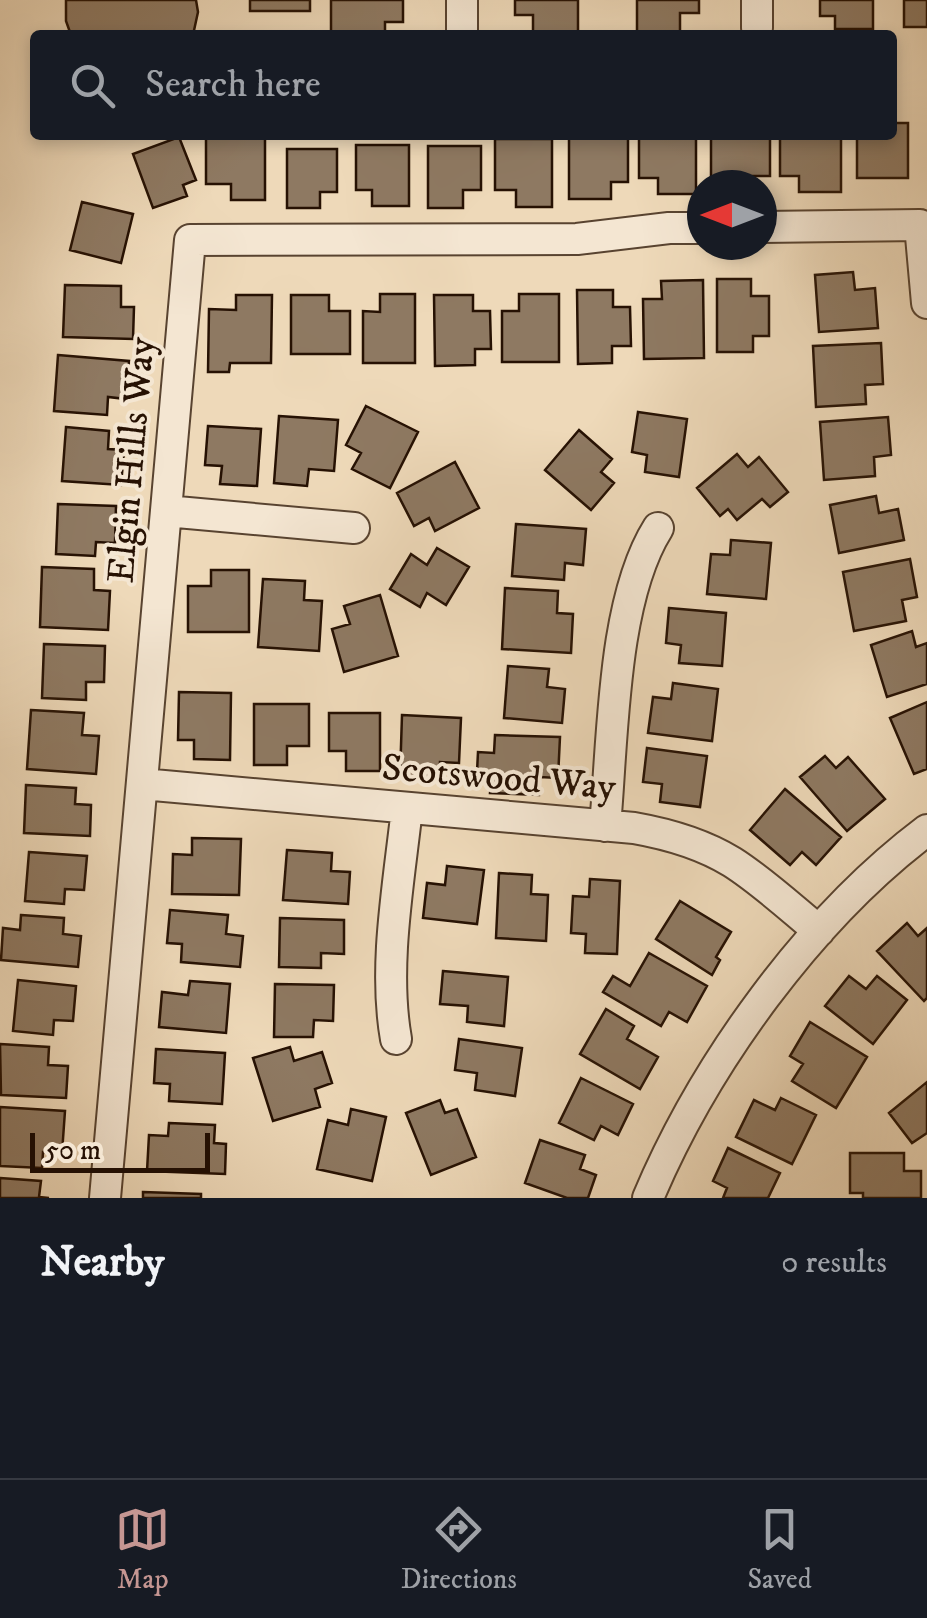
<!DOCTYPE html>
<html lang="en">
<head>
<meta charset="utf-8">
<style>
  body { margin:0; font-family:"IM FELL DW Pica",serif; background:#20242c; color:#f1f3f6 }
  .compass { position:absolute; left:687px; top:170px; width:90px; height:90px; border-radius:50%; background:#171b24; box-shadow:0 5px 15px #0003; rotate:270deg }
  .scale { position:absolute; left:30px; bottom:25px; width:180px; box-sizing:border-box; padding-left:10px; border:5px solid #261103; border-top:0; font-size:28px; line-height:35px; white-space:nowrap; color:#261103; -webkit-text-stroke:8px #f4e6d2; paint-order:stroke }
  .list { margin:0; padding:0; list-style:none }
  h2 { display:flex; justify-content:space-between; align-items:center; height:130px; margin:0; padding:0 40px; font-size:42px }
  h2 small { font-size:32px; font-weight:400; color:#9ea1a6 }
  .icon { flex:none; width:55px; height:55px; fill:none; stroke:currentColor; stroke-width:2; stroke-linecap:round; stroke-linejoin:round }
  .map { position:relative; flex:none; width:927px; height:1198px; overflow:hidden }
  .search { position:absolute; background:#171b24; box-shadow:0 5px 15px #0003; left:30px; right:30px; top:30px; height:110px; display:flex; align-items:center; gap:25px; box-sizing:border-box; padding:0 35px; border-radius:10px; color:#9ea1a6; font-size:38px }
  .sheet { height:280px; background:#171b24 }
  nav { display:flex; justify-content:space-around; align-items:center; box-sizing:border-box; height:140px; border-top:2px solid #363941; background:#171b24; font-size:28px; color:#9ea1a6 }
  nav a { display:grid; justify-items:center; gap:5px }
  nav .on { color:#c59692 }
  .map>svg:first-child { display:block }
  .building { fill:#8e7962; stroke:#261103; stroke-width:2.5 }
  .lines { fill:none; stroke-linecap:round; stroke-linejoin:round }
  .minor-casing { stroke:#584330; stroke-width:34 }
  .minor { stroke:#f4e6d2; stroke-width:30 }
  .labels { text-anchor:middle; stroke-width:8; stroke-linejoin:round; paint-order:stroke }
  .street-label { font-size:38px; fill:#261103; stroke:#f4e6d2 }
</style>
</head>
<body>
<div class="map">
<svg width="927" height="1198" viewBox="0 0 927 1198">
  <rect width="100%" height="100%" fill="#eed9b9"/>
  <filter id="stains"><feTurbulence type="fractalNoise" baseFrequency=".002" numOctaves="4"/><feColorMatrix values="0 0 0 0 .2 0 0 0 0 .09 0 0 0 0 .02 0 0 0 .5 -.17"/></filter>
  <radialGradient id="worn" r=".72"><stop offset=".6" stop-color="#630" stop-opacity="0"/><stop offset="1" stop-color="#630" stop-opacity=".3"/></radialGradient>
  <path class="building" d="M 66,0 L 196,0 L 198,12 L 193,35 L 71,35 L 66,21 Z
    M 250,0 L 310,0 L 310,11 L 250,11 Z
    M 331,0 L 403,0 L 403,22 L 385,22 L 385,35 L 331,35 Z
    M 515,0 L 578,0 L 578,33 L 533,33 L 533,15 L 515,15 Z
    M 637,0 L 699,0 L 699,13 L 680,13 L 680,32 L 637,32 Z
    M 820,0 L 873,0 L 873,29 L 835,29 L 835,16 L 820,16 Z
    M 904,0 L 927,0 L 927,27 L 904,27 Z
    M 892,123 L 908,123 L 908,178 L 857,178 L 857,135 L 892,135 Z
    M 569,135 L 628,135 L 628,182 L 611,182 L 611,199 L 569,199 Z
    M 639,135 L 696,135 L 696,194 L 658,194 L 658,178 L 639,178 Z
    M 711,135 L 770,135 L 770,176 L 751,176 L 751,185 L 711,185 Z
    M 780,135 L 841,135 L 841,192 L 799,192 L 799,176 L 780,176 Z
    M 179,137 L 196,180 L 183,185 L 187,196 L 153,208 L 133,154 Z
    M 206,138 L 265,138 L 265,200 L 231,200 L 231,184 L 206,184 Z
    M 495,139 L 552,139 L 552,207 L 516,207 L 516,190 L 495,190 Z
    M 356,145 L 409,145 L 409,206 L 372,206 L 372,190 L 356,190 Z
    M 428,146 L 481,146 L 481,190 L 463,190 L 463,208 L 428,208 Z
    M 287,149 L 337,149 L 337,192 L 320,192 L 320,208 L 287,208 Z
    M 82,202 L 133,214 L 121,263 L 70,250 Z
    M 853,272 L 855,290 L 875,288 L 878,328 L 819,332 L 815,275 Z
    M 717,279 L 751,279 L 751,296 L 769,296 L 769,336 L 753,336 L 753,352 L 717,352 Z
    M 703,280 L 704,358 L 644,359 L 643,299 L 662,299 L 661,281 Z
    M 65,285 L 121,286 L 121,307 L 134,307 L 133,339 L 63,337 Z
    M 577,290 L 613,290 L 613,307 L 630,307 L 631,346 L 612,346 L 612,363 L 578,364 Z
    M 380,294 L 415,294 L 415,363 L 363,363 L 363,311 L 380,312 Z
    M 519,294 L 559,294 L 559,362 L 502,362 L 502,311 L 519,311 Z
    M 236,295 L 272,295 L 271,363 L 230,363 L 229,372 L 208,372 L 209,309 L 236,310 Z
    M 291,295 L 329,295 L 329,311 L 350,311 L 350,354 L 291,354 Z
    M 434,295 L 473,295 L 473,311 L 490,311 L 491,349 L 475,349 L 475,365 L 435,366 Z
    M 881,343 L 883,384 L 865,385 L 866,404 L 816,407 L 813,346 Z
    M 58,355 L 129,361 L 126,399 L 108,397 L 107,415 L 54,411 Z
    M 366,406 L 418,432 L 390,488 L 352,469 L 361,453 L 346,445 Z
    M 638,412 L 687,419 L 679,477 L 645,472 L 647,455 L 632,452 Z
    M 279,416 L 338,420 L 334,471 L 309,469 L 307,486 L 274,483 Z
    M 888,417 L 891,455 L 874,457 L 875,476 L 824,480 L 820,422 Z
    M 208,426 L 261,429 L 257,486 L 220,484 L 222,466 L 205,465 Z
    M 66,427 L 109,431 L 108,449 L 124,450 L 121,485 L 62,481 Z
    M 579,430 L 612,459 L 601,472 L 614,483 L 591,510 L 545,470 Z
    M 737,454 L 748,467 L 759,457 L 788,492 L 770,507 L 762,499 L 737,520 L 728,509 L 720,516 L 697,488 Z
    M 455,462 L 479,508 L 435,531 L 429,518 L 414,526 L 397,493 Z
    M 876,496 L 879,513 L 898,509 L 904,540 L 839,553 L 830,505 Z
    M 58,504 L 116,506 L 115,543 L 96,542 L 95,556 L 56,554 Z
    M 516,524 L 586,529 L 583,565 L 565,563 L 564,580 L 512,576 Z
    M 731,540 L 771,543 L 766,599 L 707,594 L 711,554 L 730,555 Z
    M 437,548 L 469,567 L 446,605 L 427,593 L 420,607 L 390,589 L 411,554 L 427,565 Z
    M 910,559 L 917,597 L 902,600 L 906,621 L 854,631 L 843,572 Z
    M 42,567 L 94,569 L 94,590 L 110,591 L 108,630 L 40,627 Z
    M 211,570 L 249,570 L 249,632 L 188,632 L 188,586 L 211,586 Z
    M 263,579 L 305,581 L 304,600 L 322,601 L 319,651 L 258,647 Z
    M 505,588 L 558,591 L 557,613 L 573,614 L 571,653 L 502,649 Z
    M 380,595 L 398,656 L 344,672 L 332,629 L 350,624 L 344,606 Z
    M 669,608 L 726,613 L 722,666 L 679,663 L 681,645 L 666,643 Z
    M 912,631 L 916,647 L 927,643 L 927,684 L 887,697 L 871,645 Z
    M 44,644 L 105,646 L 104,682 L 86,682 L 86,700 L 42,698 Z
    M 508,666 L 549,669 L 547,687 L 565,689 L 562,723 L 504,718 Z
    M 673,683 L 718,689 L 712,741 L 648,733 L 653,697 L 671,699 Z
    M 179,692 L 231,693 L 230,760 L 194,759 L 194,740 L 178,740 Z
    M 927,702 L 927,769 L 914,774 L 890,718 Z
    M 254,704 L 309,704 L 309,746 L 287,746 L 287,765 L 254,765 Z
    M 31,710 L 84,713 L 82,735 L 99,736 L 96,774 L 27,769 Z
    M 329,713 L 380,713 L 380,771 L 346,771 L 346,751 L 329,751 Z
    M 402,715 L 461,718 L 459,763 L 440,762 L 439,778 L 400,777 Z
    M 495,735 L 560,737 L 558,778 L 540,777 L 539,795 L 490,793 L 492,772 L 477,772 L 478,752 L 494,753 Z
    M 647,748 L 707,756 L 700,807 L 660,802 L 662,784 L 643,782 Z
    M 825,756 L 836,768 L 848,757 L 885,799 L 847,831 L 800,777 Z
    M 26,785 L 76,788 L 75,804 L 91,805 L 90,836 L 24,833 Z
    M 785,789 L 841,837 L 816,865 L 802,852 L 790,865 L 750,830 Z
    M 192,838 L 241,839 L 239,895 L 172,894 L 173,854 L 192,855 Z
    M 287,850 L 332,853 L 331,871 L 350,872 L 348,904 L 283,900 Z
    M 29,852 L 87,856 L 84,890 L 65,889 L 64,904 L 25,901 Z
    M 447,866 L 484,870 L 477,924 L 423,918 L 427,883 L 445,885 Z
    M 499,873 L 532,875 L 531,894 L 548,895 L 546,941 L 496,938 Z
    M 590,879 L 620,881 L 617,954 L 585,953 L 586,934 L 571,933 L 573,896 L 589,897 Z
    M 680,901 L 731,932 L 716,957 L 720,960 L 712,975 L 656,939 Z
    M 170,910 L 228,915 L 226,934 L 243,936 L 240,967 L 181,962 L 182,944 L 167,943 Z
    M 21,915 L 64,918 L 63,934 L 81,936 L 78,967 L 1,960 L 3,928 L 20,930 Z
    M 280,918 L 344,920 L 344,954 L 321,953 L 321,968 L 279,967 Z
    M 907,923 L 918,936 L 927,928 L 927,998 L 924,1001 L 877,951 Z
    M 649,953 L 707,986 L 687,1022 L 669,1012 L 661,1026 L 603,992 L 613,976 L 630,986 Z
    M 443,971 L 508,977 L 504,1026 L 467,1022 L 468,1006 L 440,1004 Z
    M 849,976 L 866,989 L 877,976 L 907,1000 L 873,1044 L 825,1006 Z
    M 18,980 L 76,986 L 73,1021 L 54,1020 L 53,1035 L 13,1031 Z
    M 190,981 L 230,984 L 226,1033 L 159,1027 L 162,992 L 188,995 Z
    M 275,984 L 334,985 L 333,1021 L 314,1020 L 313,1037 L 274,1037 Z
    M 606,1009 L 634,1026 L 627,1039 L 658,1057 L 640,1089 L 580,1054 Z
    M 810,1022 L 867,1057 L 836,1108 L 792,1081 L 803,1064 L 790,1056 Z
    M 459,1039 L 522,1048 L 515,1096 L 475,1090 L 477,1073 L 455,1070 Z
    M 0,1044 L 49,1047 L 48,1065 L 68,1066 L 66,1098 L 1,1095 Z
    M 290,1047 L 294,1061 L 322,1052 L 332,1083 L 315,1089 L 320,1107 L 273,1121 L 253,1058 Z
    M 156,1049 L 225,1053 L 222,1104 L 169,1101 L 170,1084 L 154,1083 Z
    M 581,1078 L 633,1104 L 618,1135 L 601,1126 L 594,1140 L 559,1123 Z
    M 927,1082 L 927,1133 L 912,1143 L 889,1113 Z
    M 781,1098 L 816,1115 L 792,1164 L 736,1137 L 754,1100 L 775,1110 Z
    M 440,1100 L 445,1113 L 457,1109 L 476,1157 L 431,1175 L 406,1113 Z
    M 0,1107 L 65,1111 L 62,1153 L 43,1152 L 42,1168 L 0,1166 Z
    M 351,1109 L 386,1117 L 372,1181 L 317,1169 L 328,1120 L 348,1125 Z
    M 169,1123 L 215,1125 L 214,1143 L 226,1144 L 225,1174 L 147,1171 L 149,1135 L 168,1136 Z
    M 540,1140 L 585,1155 L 580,1169 L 596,1175 L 588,1198 L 567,1198 L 525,1183 Z
    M 728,1148 L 780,1173 L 768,1198 L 723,1198 L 727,1188 L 713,1181 Z
    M 850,1153 L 904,1153 L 904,1171 L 921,1171 L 921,1198 L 863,1198 L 863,1193 L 850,1193 Z
    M 0,1178 L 41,1181 L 39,1197 L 49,1198 L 0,1198 Z
    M 143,1192 L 201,1194 L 201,1198 L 143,1198 Z"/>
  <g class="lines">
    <defs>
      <path id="minor" d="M 757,0 L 757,28
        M 462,35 L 462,0
        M 762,227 L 920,225 L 927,303
        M 166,511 L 354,528
        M 142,784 L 634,828 C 668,834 701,843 732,862 C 762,881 791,908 819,931
        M 605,826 C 613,739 612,601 658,528
        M 396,1039 C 383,966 399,882 407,808
        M 105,1198 L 190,240 L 577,239 L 669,228 L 702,228
        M 648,1198 C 705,1063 810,918 927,830"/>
    </defs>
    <use href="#minor" class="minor-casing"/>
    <use href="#minor" class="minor"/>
  </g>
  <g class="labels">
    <g class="street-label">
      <text transform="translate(130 460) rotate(-85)" y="13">Elgin Hills Way</text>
      <text transform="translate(499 776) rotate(5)" y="13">Scotswood Way</text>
    </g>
  </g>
  <rect width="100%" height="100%" filter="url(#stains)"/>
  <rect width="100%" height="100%" fill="url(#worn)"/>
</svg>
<svg class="compass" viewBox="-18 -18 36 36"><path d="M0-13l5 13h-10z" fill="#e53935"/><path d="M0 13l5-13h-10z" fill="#9ea1a6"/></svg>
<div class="scale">50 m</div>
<div class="search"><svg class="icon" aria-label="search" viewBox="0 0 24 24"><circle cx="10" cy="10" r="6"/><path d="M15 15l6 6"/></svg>Search here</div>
</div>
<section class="sheet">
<h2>Nearby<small>0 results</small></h2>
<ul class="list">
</ul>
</section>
<nav>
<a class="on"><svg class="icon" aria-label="map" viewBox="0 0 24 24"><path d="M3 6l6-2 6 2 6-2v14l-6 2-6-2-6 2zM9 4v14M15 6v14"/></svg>Map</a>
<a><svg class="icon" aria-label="directions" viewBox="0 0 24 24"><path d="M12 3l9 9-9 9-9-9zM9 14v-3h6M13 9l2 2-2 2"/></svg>Directions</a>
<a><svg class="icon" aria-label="saved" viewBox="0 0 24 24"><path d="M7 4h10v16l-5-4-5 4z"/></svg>Saved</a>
</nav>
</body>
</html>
